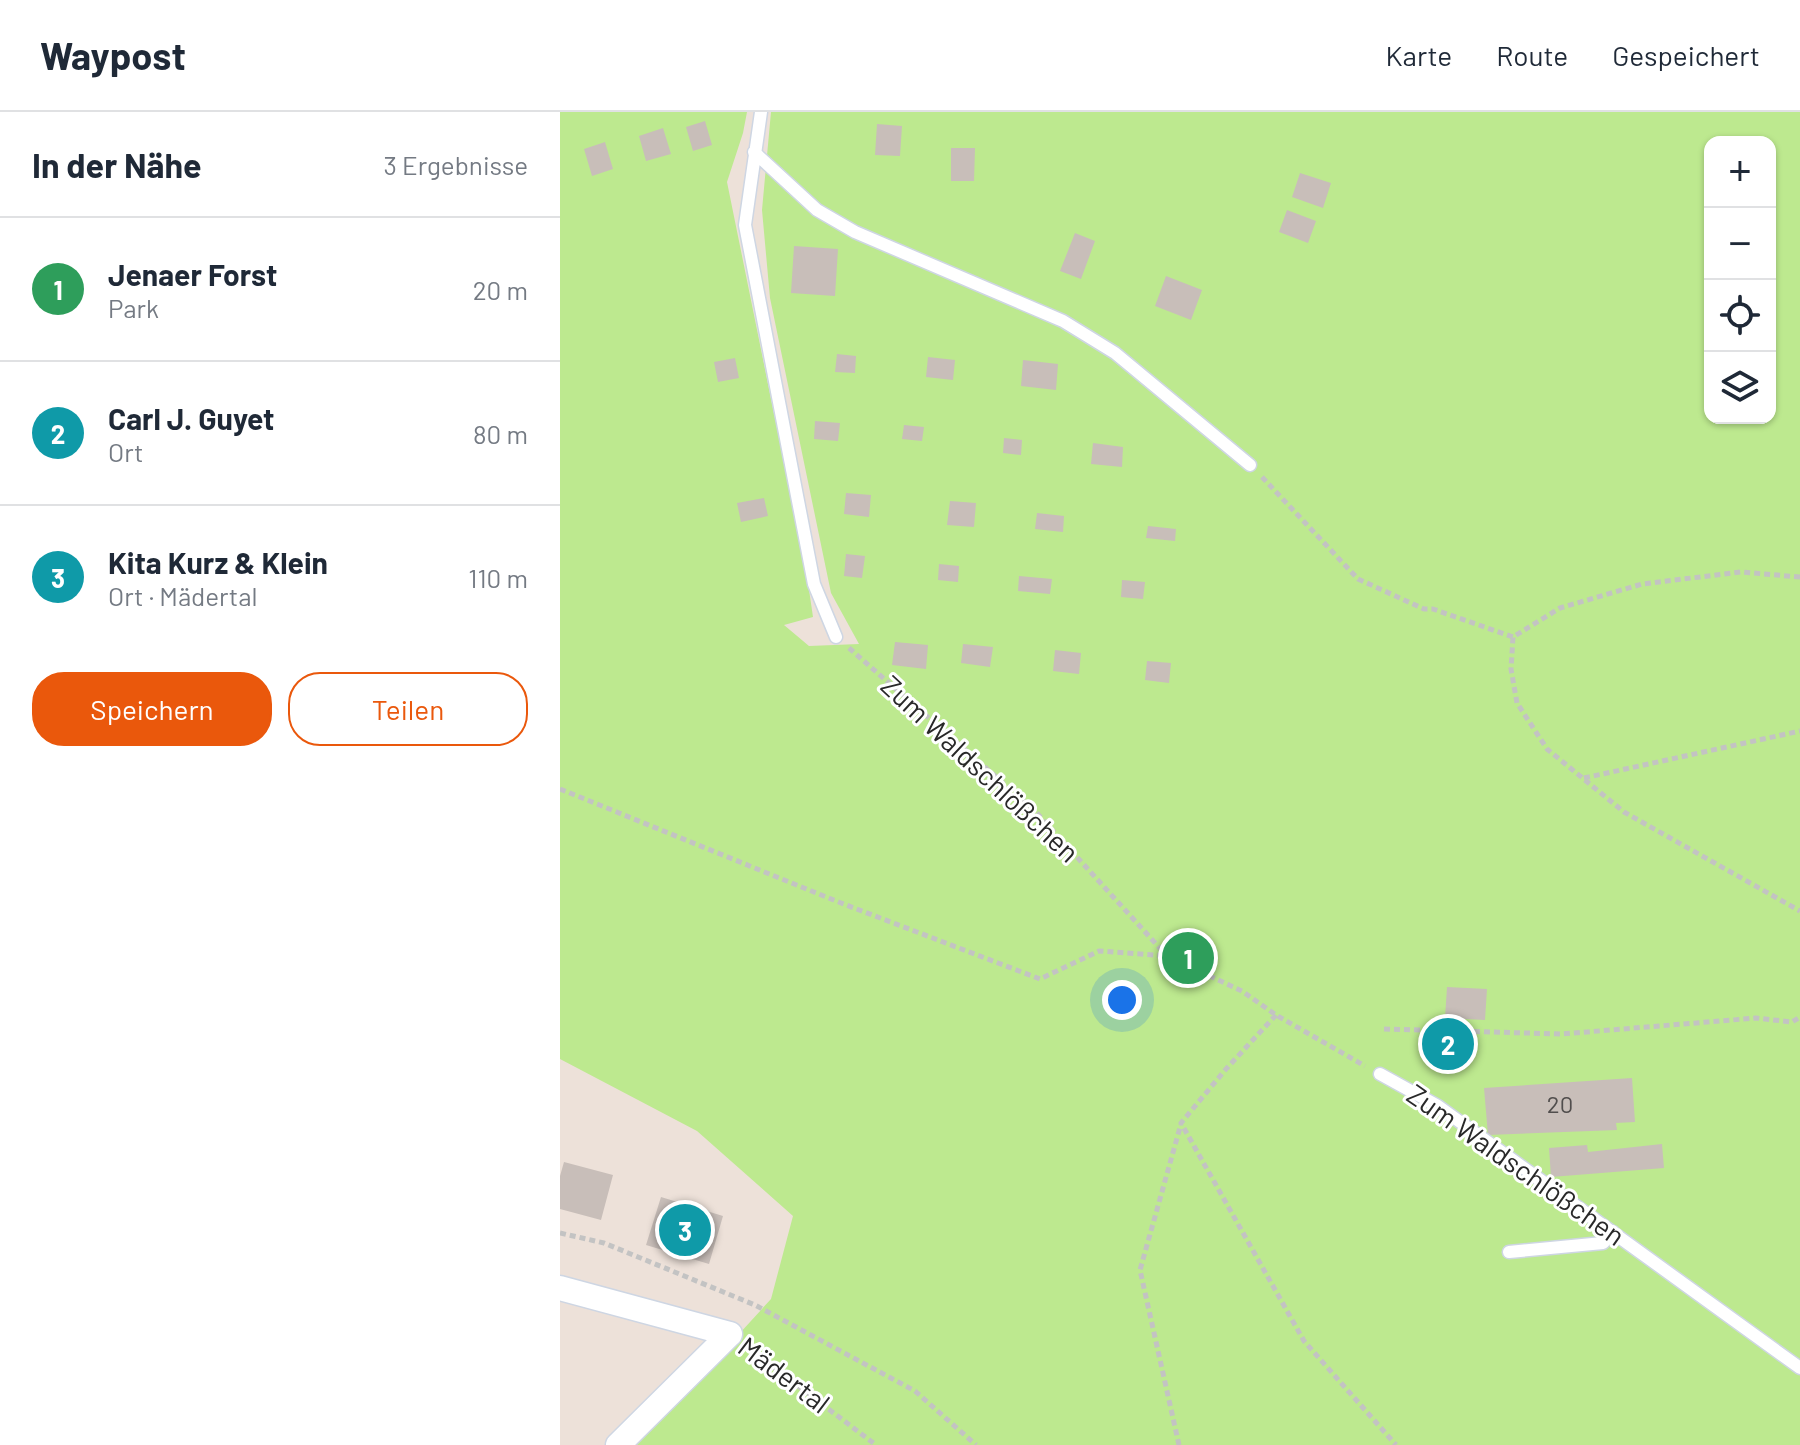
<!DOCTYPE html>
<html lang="de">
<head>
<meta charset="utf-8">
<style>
  body { margin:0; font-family:Barlow,sans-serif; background:#f2f2f3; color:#1f2937 }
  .controls { position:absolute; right:24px; top:24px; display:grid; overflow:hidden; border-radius:16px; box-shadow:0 2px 6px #0004 }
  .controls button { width:72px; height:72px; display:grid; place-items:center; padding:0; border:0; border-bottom:2px solid #e0e1e3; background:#fff; color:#1f2937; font:40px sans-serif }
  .you { position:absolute; left:562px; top:888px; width:28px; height:28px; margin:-20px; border:6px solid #fff; border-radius:50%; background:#1a73e8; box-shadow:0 0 0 12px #1a73e833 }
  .badge { display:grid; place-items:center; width:52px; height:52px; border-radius:50%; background:#ea580c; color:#fff; font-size:26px; font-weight:700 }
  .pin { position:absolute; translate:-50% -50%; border:4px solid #fff; box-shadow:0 2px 8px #0006 }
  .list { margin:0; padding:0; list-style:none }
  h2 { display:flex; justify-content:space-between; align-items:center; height:104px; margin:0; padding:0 32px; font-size:34px }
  h2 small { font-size:26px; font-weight:400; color:#747a83 }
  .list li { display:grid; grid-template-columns:52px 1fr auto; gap:24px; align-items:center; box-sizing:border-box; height:144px; padding:0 32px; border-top:2px solid #e0e1e3 }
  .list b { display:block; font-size:30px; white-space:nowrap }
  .list p { margin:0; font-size:26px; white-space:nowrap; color:#747a83 }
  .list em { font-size:26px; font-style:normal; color:#747a83 }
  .actions { display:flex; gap:16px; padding:24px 32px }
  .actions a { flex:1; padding:18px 0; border:2px solid #ea580c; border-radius:32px; text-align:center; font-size:28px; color:#ea580c }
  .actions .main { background:#ea580c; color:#fff }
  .icon { flex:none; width:44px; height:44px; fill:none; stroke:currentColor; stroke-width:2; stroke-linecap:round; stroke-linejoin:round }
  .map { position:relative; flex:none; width:1240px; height:1333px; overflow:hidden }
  header { display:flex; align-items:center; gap:48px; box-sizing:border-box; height:112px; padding:0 40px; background:#fff; border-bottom:2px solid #e0e1e3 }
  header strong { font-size:38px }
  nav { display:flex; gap:44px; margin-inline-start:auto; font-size:28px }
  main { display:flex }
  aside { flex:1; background:#fff }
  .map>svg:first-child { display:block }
  .green { fill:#bde98f; fill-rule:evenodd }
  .building { fill:#c8beb9 }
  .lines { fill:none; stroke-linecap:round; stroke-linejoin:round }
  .service-casing { stroke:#ced6e3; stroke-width:15 }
  .minor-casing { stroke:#ced6e3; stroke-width:27 }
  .path { stroke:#c3c3c3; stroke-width:5; stroke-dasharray:6 4; stroke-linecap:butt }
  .service { stroke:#fff; stroke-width:12 }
  .minor { stroke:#fff; stroke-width:24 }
  .labels { text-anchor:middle; stroke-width:6; stroke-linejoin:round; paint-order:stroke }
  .number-label { font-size:24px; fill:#514e4d }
  .street-label { font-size:28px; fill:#292929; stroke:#fff }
</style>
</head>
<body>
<header>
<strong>Waypost</strong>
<nav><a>Karte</a><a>Route</a><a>Gespeichert</a></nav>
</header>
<main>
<aside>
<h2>In der Nähe<small>3 Ergebnisse</small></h2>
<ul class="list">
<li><span class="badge" style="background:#2e9e5b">1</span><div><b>Jenaer Forst</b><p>Park</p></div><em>20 m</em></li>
<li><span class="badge" style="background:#0f9aa8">2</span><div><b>Carl J. Guyet</b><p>Ort</p></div><em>80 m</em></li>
<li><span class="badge" style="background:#0f9aa8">3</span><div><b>Kita Kurz &amp; Klein</b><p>Ort · Mädertal</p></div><em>110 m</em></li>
</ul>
<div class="actions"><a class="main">Speichern</a><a>Teilen</a></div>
</aside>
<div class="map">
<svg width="1240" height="1333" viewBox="0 0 1240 1333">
  <rect width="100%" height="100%" fill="#ede1d9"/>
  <path class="green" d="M 0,0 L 187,0 L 183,21 L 167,70 L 247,464 L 253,505 L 224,513 L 249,534 L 299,532 L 271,481 L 210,186 L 202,98 L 211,0 L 1240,0 L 1240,1333 L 72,1333 L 92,1317 L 211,1187 L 233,1104 L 137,1019 L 0,947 ZM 1150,30 L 1210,30 L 1210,306 L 1150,306 Z"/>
  <path class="building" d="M 145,9 L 152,33 L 133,39 L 126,15 Z
    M 317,12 L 342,14 L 340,44 L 315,43 Z
    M 103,16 L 111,42 L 86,49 L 79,24 Z
    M 45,30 L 53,57 L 32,64 L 24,37 Z
    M 391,36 L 415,36 L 414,69 L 391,69 Z
    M 740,61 L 771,71 L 763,96 L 732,85 Z
    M 727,98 L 756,109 L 748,131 L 719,120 Z
    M 515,121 L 535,129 L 521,167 L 500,159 Z
    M 234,134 L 278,137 L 275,184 L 231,181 Z
    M 606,164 L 642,178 L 631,208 L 595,194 Z
    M 277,242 L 296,244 L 295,261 L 275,260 Z
    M 368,245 L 395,248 L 393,268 L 366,265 Z
    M 175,246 L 179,266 L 158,270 L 154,250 Z
    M 463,248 L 498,252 L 496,278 L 461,274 Z
    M 255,309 L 280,311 L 278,329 L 254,327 Z
    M 344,313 L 364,315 L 362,329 L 342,327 Z
    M 444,326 L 462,328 L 461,343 L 443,341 Z
    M 533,331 L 563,335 L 562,355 L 531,352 Z
    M 286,381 L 311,383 L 309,405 L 284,402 Z
    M 204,386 L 208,404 L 181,410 L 177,391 Z
    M 390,389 L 416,391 L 414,415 L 387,413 Z
    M 477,401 L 504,404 L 503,420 L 475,417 Z
    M 588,414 L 616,417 L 615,429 L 586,426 Z
    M 286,442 L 305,444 L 302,466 L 284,464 Z
    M 379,452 L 399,454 L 398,470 L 378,468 Z
    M 459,464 L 492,467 L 490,482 L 458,479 Z
    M 562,468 L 585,470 L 583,487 L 561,485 Z
    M 335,530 L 368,533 L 366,557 L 332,553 Z
    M 403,532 L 433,535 L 430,555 L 401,551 Z
    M 495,538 L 521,541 L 519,562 L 493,559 Z
    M 587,549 L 611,551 L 609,571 L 585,568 Z
    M 887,875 L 927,877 L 925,908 L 885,906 Z
    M 1072,966 L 1075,1010 L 1056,1011 L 1057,1018 L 928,1023 L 924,976 Z
    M 1102,1032 L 1104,1056 L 991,1065 L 989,1036 L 1027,1033 L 1028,1040 Z
    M 4,1050 L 53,1063 L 41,1108 L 0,1097 L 0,1064 Z
    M 101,1085 L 163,1104 L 149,1152 L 86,1133 Z"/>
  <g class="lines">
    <defs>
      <path id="service" d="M 201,0 L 185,113 L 254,472 L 276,525
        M 194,40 L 257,98 L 295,120 L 503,209 L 555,241 L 690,353
        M 820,962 L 878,994 L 1240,1256
        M 949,1140 L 1043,1131 L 1053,1120"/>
      <path id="minor" d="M 0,1176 L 170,1222
        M 58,1333 L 170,1222"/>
    </defs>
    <use href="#service" class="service-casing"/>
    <use href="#minor" class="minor-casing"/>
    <path class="path" d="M 702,365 L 798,467 L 864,497 L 873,497 L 953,525
      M 1240,465 L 1181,460 L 1082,472 L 1000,496 L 953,525 L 951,557 L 957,591 L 987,637 L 1064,700 L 1240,799
      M 289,536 L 475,699 L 607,844 L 682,879 L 716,903 L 805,954
      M 1024,666 L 1240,619
      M 0,677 L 281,791 L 480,867 L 539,839 L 607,844
      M 716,903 L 666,957 L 621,1011 L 744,1229 L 836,1333
      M 824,917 L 1002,922 L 1196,906 L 1232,910 L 1240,905
      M 0,1121 L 44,1131 L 195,1193 L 355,1279 L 416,1333
      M 189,1237 L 316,1333
      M 619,1333 L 580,1158 L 621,1012"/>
    <use href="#service" class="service"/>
    <use href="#minor" class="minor"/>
  </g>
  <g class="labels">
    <g class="number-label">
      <text x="1000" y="1001">20</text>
    </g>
    <g class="street-label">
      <text transform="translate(420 657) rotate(43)" y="10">Zum Waldschlößchen</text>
      <text transform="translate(956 1053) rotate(35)" y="10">Zum Waldschlößchen</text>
      <text transform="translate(224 1263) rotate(37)" y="10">Mädertal</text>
    </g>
  </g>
</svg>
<div class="controls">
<button>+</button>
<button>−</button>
<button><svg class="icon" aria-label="locate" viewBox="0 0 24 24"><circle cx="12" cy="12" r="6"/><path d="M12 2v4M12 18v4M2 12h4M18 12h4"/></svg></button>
<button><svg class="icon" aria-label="layers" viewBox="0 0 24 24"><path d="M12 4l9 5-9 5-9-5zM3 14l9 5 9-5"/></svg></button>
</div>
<div class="you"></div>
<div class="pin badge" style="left:628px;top:846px;background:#2e9e5b">1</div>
<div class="pin badge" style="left:888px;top:932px;background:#0f9aa8">2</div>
<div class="pin badge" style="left:125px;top:1118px;background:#0f9aa8">3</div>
</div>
</main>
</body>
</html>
